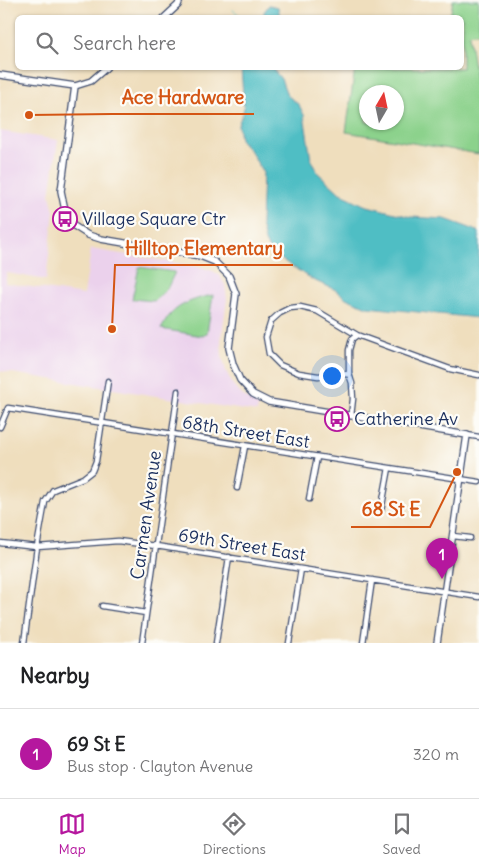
<!DOCTYPE html>
<html lang="en">
<head>
<meta charset="utf-8">
<style>
  body { margin:0; font-family:Delius,sans-serif; background:#f2f2f2; color:#202124 }
  .compass { position:absolute; left:359px; top:85px; width:45px; height:45px; border-radius:50%; background:#fff; box-shadow:0 1px 4px #0004; rotate:9deg }
  .you { position:absolute; left:331px; top:375px; width:18px; height:18px; margin:-12px; border:4px solid #fff; border-radius:50%; background:#1a73e8; box-shadow:0 0 0 8px #1a73e833 }
  .badge { display:grid; place-items:center; width:32px; height:32px; border-radius:50%; background:#b5179e; color:#fff; font-size:16px; font-weight:700 }
  .pin { position:absolute; translate:-50% -41px; filter:drop-shadow(0 1px 2px #0008) }
  .pin::after { content:''; position:absolute; top:26px; width:18px; height:15px; background:inherit; clip-path:polygon(0 0,100% 0,50% 100%) }
  .list { margin:0; padding:0; list-style:none }
  h2 { display:flex; justify-content:space-between; align-items:center; height:65px; margin:0; padding:0 20px; font-size:21px }
  h2 small { font-size:16px; font-weight:400; color:#757577 }
  .list li { display:grid; grid-template-columns:32px 1fr auto; gap:15px; align-items:center; box-sizing:border-box; height:90px; padding:0 20px; border-top:1px solid #e0e0e0 }
  .list b { display:block; font-size:19px; white-space:nowrap }
  .list p { margin:0; font-size:16px; white-space:nowrap; color:#757577 }
  .list em { font-size:16px; font-style:normal; color:#757577 }
  .icon { flex:none; width:28px; height:28px; fill:none; stroke:currentColor; stroke-width:2; stroke-linecap:round; stroke-linejoin:round }
  .map { position:relative; flex:none; width:479px; height:643px; overflow:hidden }
  .search { position:absolute; background:#fff; box-shadow:0 1px 4px #0004; left:15px; right:15px; top:15px; height:55px; display:flex; align-items:center; gap:12px; box-sizing:border-box; padding:0 18px; border-radius:8px; color:#757577; font-size:19px }
  .sheet { height:155px; background:#fff }
  nav { display:flex; justify-content:space-around; align-items:center; box-sizing:border-box; height:70px; border-top:1px solid #e0e0e0; background:#fff; font-size:14px; color:#757577 }
  nav a { display:grid; justify-items:center; gap:2px }
  nav .on { color:#b5179e }
  .map>svg:first-child { display:block }
  .built { fill:#ebd1ec }
  .green { fill:#8cd28c; stroke:#548075; fill-rule:evenodd }
  .water { fill:#4fbec4; stroke:#357691 }
  .lines { fill:none; stroke-linecap:round; stroke-linejoin:round }
  .stream { stroke:#4fbec4; stroke-width:1 }
  .minor-casing { stroke:#3b496c; stroke-width:7 }
  .tertiary-casing { stroke:#3b496c; stroke-width:8 }
  .minor { stroke:#fff; stroke-width:4.5 }
  .tertiary { stroke:#fff; stroke-width:5.5 }
  .labels { text-anchor:middle; stroke-width:4.5; stroke-linejoin:round; paint-order:stroke }
  .poi-label { font-size:18px; fill:#1b2f5e; stroke:#fdfcf7; text-anchor:start }
  .street-label { font-size:18px; fill:#1b2f5e; stroke:#fdfcf7 }
  .leader { fill:none; stroke:#d45514; stroke-width:2 }
  .callout-dot { fill:#d45514; stroke:#fdfcf7; stroke-width:2 }
  .callout-label { font-size:19px; text-anchor:middle; font-weight:bold; fill:#d45514; stroke:#fdfcf7; stroke-width:4.5; stroke-linejoin:round; paint-order:stroke }
</style>
</head>
<body>
<div class="map">
<svg width="479" height="643" viewBox="0 0 479 643">
  <rect width="100%" height="100%" fill="#fdfcf7"/>
  <filter id="ink" filterUnits="userSpaceOnUse"><feTurbulence type="fractalNoise" baseFrequency=".02" numOctaves="2"/><feDisplacementMap in="SourceGraphic" scale="10" xChannelSelector="R" yChannelSelector="G"/><feConvolveMatrix kernelMatrix="1 2 1 2 8 2 1 2 1" color-interpolation-filters="sRGB"/></filter>
  <filter id="wash" filterUnits="userSpaceOnUse"><feTurbulence type="fractalNoise" baseFrequency=".0096" numOctaves="4" result="noise"/><feDisplacementMap in="SourceGraphic" scale="20" xChannelSelector="R" yChannelSelector="G"/><feGaussianBlur stdDeviation="1.12" result="paint"/><feColorMatrix in="noise" values="0 0 0 0 0 0 0 0 0 0 0 0 0 0 0 0 0 1.4 0 .05"/><feComposite in="paint" operator="in"/></filter>
  <g filter="url(#wash)">
    <rect width="100%" height="100%" fill="#efdebd"/>
    <path class="built" d="M 0,131 L 58,140 L 50,195 L 54,211 L 46,280 L 7,273 L 5,283 L 84,295 L 91,249 L 200,267 L 213,271 L 220,276 L 225,285 L 227,299 L 221,341 L 222,356 L 226,371 L 233,385 L 242,395 L 258,405 L 257,412 L 0,371 Z"/>
    <path class="green" d="M 453,0 L 479,0 L 479,32 L 469,34 L 479,99 L 479,154 L 346,132 L 355,68 L 462,68 L 462,18 L 450,17 ZM 366,92 L 396,92 L 396,122 L 366,122 Z
      M 139,267 L 175,272 L 167,289 L 154,301 L 132,299 Z
      M 213,295 L 207,333 L 203,336 L 161,329 C 164,325 166,319 170,315 C 180,303 198,298 213,295 Z"/>
    <path class="water" d="M 269,5 L 278,7 L 280,17 L 264,17 L 264,12 Z
      M 241,68 L 272,68 L 281,79 L 287,95 L 299,105 L 304,115 L 311,160 L 318,173 L 340,193 L 364,205 L 375,208 L 411,217 L 445,219 L 470,228 L 479,232 L 479,318 L 367,307 L 346,298 L 336,290 L 313,280 L 270,252 L 265,241 L 261,224 L 263,173 L 251,152 L 240,139 L 238,125 L 243,112 L 244,108 Z"/>
    <g class="lines">
      <path class="stream" d="M 233,10 L 243,18"/>
    </g>
  </g>
  <g filter="url(#ink)">
    <g class="lines">
      <defs>
        <path id="minor" d="M 349,374 L 318,376 L 299,373 L 280,365 L 269,354 L 266,337 L 271,321 L 280,313 L 290,308 L 300,307 L 317,311 L 357,335 L 450,369 L 479,375
          M 351,416 L 353,399 L 352,383 L 349,374 L 349,350 L 352,339 L 357,335
          M 0,427 L 8,408 L 479,482
          M 467,435 L 479,437
          M 237,488 L 245,446
          M 309,499 L 317,457
          M 381,511 L 389,468
          M 453,536 L 470,538
          M 0,543 L 37,547 L 118,541 L 156,546 L 479,597
          M 102,606 L 146,613
          M 24,643 L 37,547 L 45,502 L 53,490 L 83,478 L 92,471 L 96,461 L 108,381
          M 142,643 L 178,391
          M 216,643 L 229,557
          M 289,643 L 301,569
          M 363,643 L 372,580"/>
        <path id="tertiary" d="M 164,18 L 178,5 L 180,0
          M 0,75 L 75,86 L 91,81 L 106,68
          M 75,86 L 61,191 L 65,210 L 74,226 L 88,235 L 101,239 L 200,256 L 215,262 L 229,276 L 236,294 L 229,348 L 233,364 L 240,380 L 253,394 L 269,402 L 467,435 L 437,643"/>
      </defs>
      <use href="#minor" class="minor-casing"/>
      <use href="#tertiary" class="tertiary-casing"/>
      <use href="#minor" class="minor"/>
      <use href="#tertiary" class="tertiary"/>
    </g>
  </g>
  <defs>
    <symbol id="bus-ring" viewBox="-11 -11 22 22"><circle r="9.5" fill="#fdfcf7" stroke="#b5179e" stroke-width="1.5"/><path d="M-5-6H5V4H4V6H2V4H-2V6H-4V4H-5ZM-3.5-4V0h7V-4ZM-3.5 1.2v1.5H-2V1.2ZM2 1.2v1.5H3.5V1.2Z" fill="#b5179e"/></symbol>
  </defs>
  <g fill-rule="evenodd">
    <use href="#bus-ring" x="51" y="205" width="28" height="28"/>
    <use href="#bus-ring" x="323" y="405" width="28" height="28"/>
  </g>
  <g class="labels">
    <g class="poi-label">
      <text x="82" y="225">Village Square Ctr</text>
      <text x="354" y="425">Catherine Av</text>
    </g>
    <g class="street-label">
      <text transform="translate(246 432) rotate(9)" y="6">68th Street East</text>
      <text transform="translate(146 515) rotate(-82)" y="6">Carmen Avenue</text>
      <text transform="translate(242 545) rotate(9)" y="6">69th Street East</text>
    </g>
  </g>
  <path class="leader" d="M29 115L112 114H254M112 329L115 265H293M457 472L430 527H351"/>
  <g class="callout-dot">
    <circle cx="29" cy="115" r="5"/>
    <circle cx="112" cy="329" r="5"/>
    <circle cx="457" cy="472" r="5"/>
  </g>
  <g class="callout-label">
    <text x="183" y="104">Ace Hardware</text>
    <text x="204" y="255">Hilltop Elementary</text>
    <text x="391" y="516">68 St E</text>
  </g>
</svg>
<svg class="compass" viewBox="-18 -18 36 36"><path d="M0-13l5 13h-10z" fill="#e53935"/><path d="M0 13l5-13h-10z" fill="#757577"/></svg>
<div class="you"></div>
<div class="pin badge" style="left:442px;top:579px">1</div>
<div class="search"><svg class="icon" aria-label="search" viewBox="0 0 24 24"><circle cx="10" cy="10" r="6"/><path d="M15 15l6 6"/></svg>Search here</div>
</div>
<section class="sheet">
<h2>Nearby<small></small></h2>
<ul class="list">
<li><span class="badge">1</span><div><b>69 St E</b><p>Bus stop · Clayton Avenue</p></div><em>320 m</em></li>
</ul>
</section>
<nav>
<a class="on"><svg class="icon" aria-label="map" viewBox="0 0 24 24"><path d="M3 6l6-2 6 2 6-2v14l-6 2-6-2-6 2zM9 4v14M15 6v14"/></svg>Map</a>
<a><svg class="icon" aria-label="directions" viewBox="0 0 24 24"><path d="M12 3l9 9-9 9-9-9zM9 14v-3h6M13 9l2 2-2 2"/></svg>Directions</a>
<a><svg class="icon" aria-label="saved" viewBox="0 0 24 24"><path d="M7 4h10v16l-5-4-5 4z"/></svg>Saved</a>
</nav>
</body>
</html>
